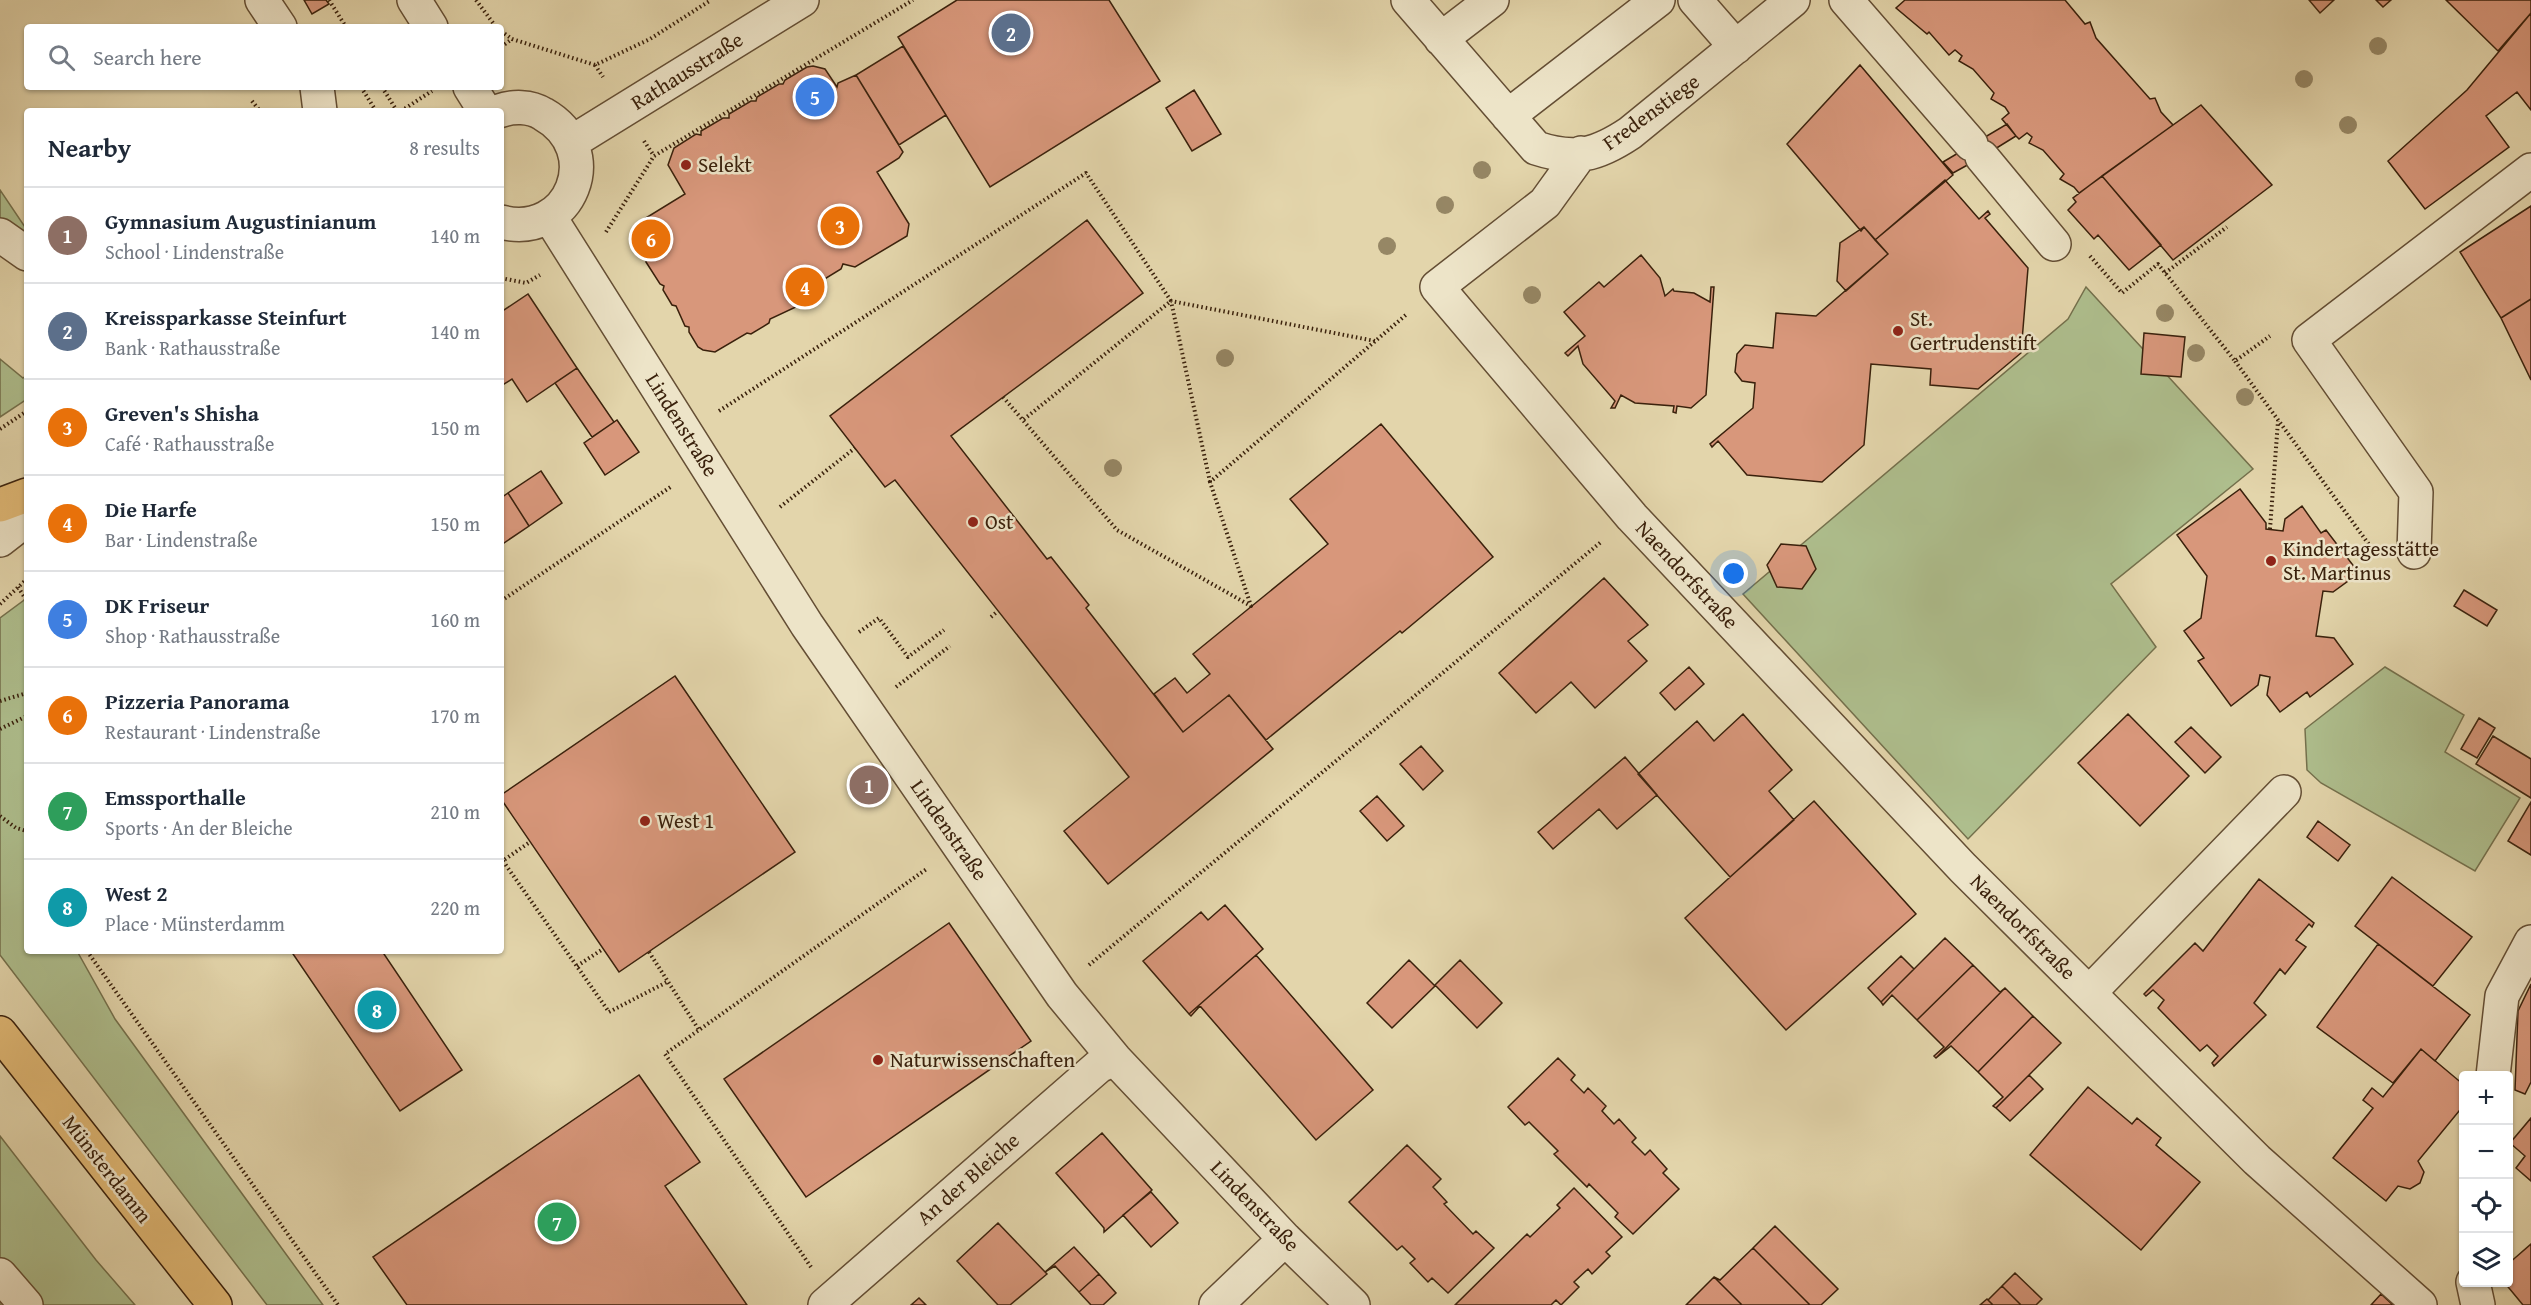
<!DOCTYPE html>
<html lang="en">
<head>
<meta charset="utf-8">
<style>
  body { margin:0; font-family:"Gentium Book Plus",serif; background:#f6f6f7; color:#1f2937 }
  .controls { position:absolute; right:18px; bottom:18px; display:grid; overflow:hidden; border-radius:6px; box-shadow:0 2px 4px #0004 }
  .controls button { width:54px; height:54px; display:grid; place-items:center; padding:0; border:0; border-bottom:2px solid #e0e1e3; background:#fff; color:#1f2937; font:30px sans-serif }
  .you { position:absolute; left:1734px; top:574px; width:21px; height:21px; margin:-15px; border:4px solid #fff; border-radius:50%; background:#1a73e8; box-shadow:0 0 0 9px #1a73e833 }
  .badge { display:grid; place-items:center; width:39px; height:39px; border-radius:50%; background:#2563eb; color:#fff; font-size:20px; font-weight:700 }
  .pin { position:absolute; translate:-50% -50%; border:3px solid #fff; box-shadow:0 2px 6px #0006 }
  .list { margin:0; padding:0; list-style:none }
  h2 { display:flex; justify-content:space-between; align-items:center; height:78px; margin:0; padding:0 24px; font-size:26px }
  h2 small { font-size:20px; font-weight:400; color:#747a83 }
  .list li { display:grid; grid-template-columns:39px 1fr auto; gap:18px; align-items:center; box-sizing:border-box; height:96px; padding:0 24px; border-top:2px solid #e0e1e3 }
  .list b { display:block; font-size:22px; white-space:nowrap }
  .list p { margin:0; font-size:20px; white-space:nowrap; color:#747a83 }
  .list em { font-size:20px; font-style:normal; color:#747a83 }
  .icon { flex:none; width:33px; height:33px; fill:none; stroke:currentColor; stroke-width:2; stroke-linecap:round; stroke-linejoin:round }
  .map { position:relative; flex:none; width:2531px; height:1305px; overflow:hidden }
  .search { position:absolute; background:#fff; box-shadow:0 2px 4px #0004; left:24px; top:24px; width:480px; height:66px; display:flex; align-items:center; gap:15px; box-sizing:border-box; padding:0 21px; border-radius:6px; color:#747a83; font-size:22px }
  .panel { position:absolute; background:#fff; box-shadow:0 2px 4px #0004; left:24px; top:108px; width:480px; height:846px; border-radius:6px }
  .map>svg:first-child { display:block }
  .green { fill:#aebe8d; stroke:#74704c; stroke-width:1.5 }
  .building { fill:#d8977b; stroke:#3a210c; stroke-width:1.5 }
  .lines { fill:none; stroke-linecap:round; stroke-linejoin:round }
  .minor-casing { stroke:#644e34; stroke-width:36 }
  .major-casing { stroke:#3a210c; stroke-width:36 }
  .path { stroke:#3a210c; stroke-width:4; stroke-dasharray:1.5 3; stroke-linecap:butt }
  .minor { stroke:#ede4c8; stroke-width:33 }
  .major { stroke:#e2ba76; stroke-width:33 }
  .tree { fill:#968765 }
  .poi-dot { fill:#8f2418; stroke:#ede4c8; stroke-width:2 }
  .labels { text-anchor:middle; stroke-width:5; stroke-linejoin:round; paint-order:stroke }
  .street-label { font-size:21px; fill:#3a210c; stroke:#ede4c8 }
  .poi-label { font-size:21px; fill:#3a210c; stroke:#ede4c8; text-anchor:start }
</style>
</head>
<body>
<div class="map">
<svg width="2531" height="1305" viewBox="0 0 2531 1305">
  <rect width="100%" height="100%" fill="#e3d5ab"/>
  <filter id="stains"><feTurbulence type="fractalNoise" baseFrequency=".00333" numOctaves="4"/><feColorMatrix values="0 0 0 0 .2 0 0 0 0 .09 0 0 0 0 .02 0 0 0 .5 -.17"/></filter>
  <radialGradient id="worn" r=".72"><stop offset=".6" stop-color="#630" stop-opacity="0"/><stop offset="1" stop-color="#630" stop-opacity=".3"/></radialGradient>
  <path class="green" d="M 0,190 L 27,230 L 27,236 L 0,220 Z
    M 2086,287 L 2253,469 L 2111,584 L 2156,647 L 1968,839 L 1743,594 L 2068,319 Z
    M 0,359 L 23,378 L 27,375 L 27,399 L 0,417 Z
    M 27,598 L 27,951 L 77,951 L 115,1019 L 323,1305 L 267,1305 L 0,955 L 0,618 Z
    M 2385,667 L 2464,715 L 2445,752 L 2520,798 L 2475,871 L 2321,783 L 2307,770 L 2305,729 Z
    M 0,1136 L 96,1260 L 135,1305 L 0,1305 Z"/>
  <path class="building" d="M 304,0 L 326,0 L 329,4 L 312,14 Z
    M 957,0 L 1109,0 L 1160,81 L 990,187 L 898,37 Z
    M 1905,0 L 2065,0 L 2085,24 L 2090,22 L 2096,38 L 2150,99 L 2155,98 L 2161,112 L 2173,125 L 2079,193 L 2074,187 L 2060,179 L 2064,174 L 2043,150 L 2029,143 L 2032,137 L 2027,133 L 2019,139 L 2016,136 L 2002,119 L 2009,113 L 2005,107 L 1991,99 L 1994,93 L 1973,69 L 1959,61 L 1962,56 L 1955,50 L 1949,55 L 1929,32 L 1927,34 L 1896,8 Z
    M 2309,0 L 2334,0 L 2320,13 Z
    M 2376,0 L 2391,0 L 2383,7 Z
    M 2446,0 L 2531,0 L 2531,13 L 2498,51 Z
    M 2531,13 L 2531,110 L 2517,92 L 2486,116 L 2509,147 L 2425,209 L 2388,161 L 2467,90 Z
    M 903,46 L 946,115 L 899,145 L 856,75 Z
    M 1860,65 L 1953,175 L 1875,240 L 1864,227 L 1861,231 L 1787,144 Z
    M 813,66 L 825,69 L 837,87 L 838,83 L 856,75 L 903,152 L 899,158 L 877,172 L 909,224 L 907,236 L 855,267 L 843,264 L 841,269 L 810,288 L 805,287 L 798,306 L 770,319 L 769,323 L 751,334 L 747,333 L 715,352 L 703,350 L 698,347 L 689,332 L 689,327 L 685,326 L 676,306 L 672,305 L 663,290 L 664,286 L 660,284 L 646,262 L 647,258 L 633,241 L 636,224 L 685,194 L 668,165 L 674,148 L 696,134 L 701,135 L 701,131 L 723,118 L 729,118 L 729,114 L 751,101 L 756,101 L 757,97 L 779,84 L 783,84 L 785,80 L 807,67 Z
    M 1194,90 L 1221,134 L 1192,151 L 1166,108 Z
    M 2201,105 L 2272,185 L 2173,260 L 2102,176 Z
    M 2007,124 L 2016,136 L 1982,157 L 1953,173 L 1943,162 Z
    M 2102,176 L 2161,245 L 2129,270 L 2098,235 L 2094,239 L 2068,210 L 2076,202 L 2073,198 Z
    M 1945,180 L 1979,219 L 1988,211 L 1990,214 L 1985,218 L 2028,268 L 2021,353 L 1978,389 L 1930,385 L 1931,369 L 1871,364 L 1864,445 L 1822,482 L 1747,475 L 1718,441 L 1712,447 L 1710,444 L 1753,408 L 1755,383 L 1742,381 L 1735,372 L 1737,354 L 1745,345 L 1773,348 L 1776,313 L 1816,316 L 1888,254 L 1875,240 Z
    M 2531,206 L 2531,299 L 2501,318 L 2460,252 Z
    M 1087,220 L 1143,293 L 951,436 L 1047,559 L 1051,557 L 1089,605 L 1086,608 L 1183,732 L 1229,695 L 1273,749 L 1108,884 L 1064,831 L 1129,777 L 895,480 L 885,487 L 830,416 Z
    M 1864,227 L 1888,254 L 1846,291 L 1837,281 L 1840,243 Z
    M 1641,255 L 1660,278 L 1665,296 L 1673,289 L 1674,291 L 1694,293 L 1710,302 L 1711,287 L 1714,287 L 1706,395 L 1691,408 L 1677,406 L 1676,413 L 1673,412 L 1674,406 L 1635,403 L 1621,395 L 1615,408 L 1611,408 L 1615,401 L 1583,364 L 1578,346 L 1568,356 L 1565,353 L 1585,336 L 1564,312 L 1599,282 L 1604,287 Z
    M 528,294 L 577,368 L 527,402 L 512,379 L 501,386 L 501,312 Z
    M 2531,299 L 2531,380 L 2501,318 Z
    M 2144,333 L 2185,337 L 2181,377 L 2141,374 Z
    M 577,368 L 614,422 L 592,437 L 555,383 Z
    M 617,420 L 639,452 L 605,475 L 584,443 Z
    M 1381,424 L 1493,557 L 1402,633 L 1400,631 L 1266,740 L 1229,695 L 1183,732 L 1154,694 L 1175,678 L 1187,693 L 1210,674 L 1193,654 L 1328,544 L 1290,499 Z
    M 541,471 L 562,503 L 529,526 L 508,493 Z
    M 2240,489 L 2266,523 L 2266,529 L 2283,531 L 2285,519 L 2302,506 L 2321,533 L 2326,530 L 2359,573 L 2333,592 L 2323,591 L 2316,636 L 2334,638 L 2353,664 L 2310,697 L 2307,692 L 2280,712 L 2267,695 L 2270,677 L 2260,675 L 2258,685 L 2231,706 L 2198,661 L 2204,658 L 2184,631 L 2201,618 L 2207,576 L 2177,535 Z
    M 508,493 L 529,526 L 501,545 L 501,498 Z
    M 1781,544 L 1806,546 L 1816,569 L 1802,589 L 1777,587 L 1767,565 Z
    M 1604,578 L 1648,625 L 1628,641 L 1647,661 L 1595,708 L 1571,682 L 1536,713 L 1499,673 Z
    M 2464,590 L 2497,610 L 2487,626 L 2454,606 Z
    M 1689,667 L 1704,684 L 1675,710 L 1660,693 Z
    M 675,676 L 795,852 L 619,972 L 501,799 L 501,795 Z
    M 1743,714 L 1792,770 L 1769,791 L 1794,820 L 1730,877 L 1638,774 L 1697,721 L 1714,741 Z
    M 2128,714 L 2189,776 L 2140,826 L 2078,763 Z
    M 2479,718 L 2495,728 L 2477,758 L 2461,749 Z
    M 2191,727 L 2221,757 L 2205,773 L 2175,742 Z
    M 2493,736 L 2531,759 L 2531,798 L 2476,764 Z
    M 1421,746 L 1443,771 L 1423,790 L 1400,764 Z
    M 1625,757 L 1657,795 L 1617,829 L 1599,809 L 1553,849 L 1538,832 Z
    M 1377,796 L 1404,826 L 1387,841 L 1360,811 Z
    M 1814,801 L 1916,914 L 1786,1030 L 1685,918 Z
    M 2531,802 L 2531,855 L 2508,841 Z
    M 2318,821 L 2350,845 L 2338,861 L 2307,837 Z
    M 2392,877 L 2472,937 L 2433,986 L 2355,926 Z
    M 2259,879 L 2314,923 L 2312,927 L 2309,924 L 2296,940 L 2306,947 L 2285,974 L 2280,969 L 2254,1003 L 2266,1015 L 2214,1066 L 2212,1063 L 2218,1056 L 2207,1045 L 2200,1051 L 2158,1008 L 2164,1000 L 2153,990 L 2146,996 L 2144,994 L 2195,943 L 2203,951 Z
    M 1225,905 L 1263,949 L 1189,1014 L 1143,961 L 1201,912 L 1208,920 Z
    M 949,923 L 1031,1041 L 806,1197 L 724,1079 Z
    M 1945,938 L 1973,965 L 1917,1020 L 1892,995 L 1883,1005 L 1881,1002 Z
    M 2378,944 L 2470,1015 L 2435,1061 L 2421,1049 L 2393,1083 L 2317,1027 Z
    M 291,951 L 382,951 L 462,1070 L 400,1111 Z
    M 1256,955 L 1373,1090 L 1316,1140 L 1200,1006 L 1191,1016 L 1189,1014 Z
    M 1901,956 L 1914,969 L 1881,1002 L 1868,988 Z
    M 1409,960 L 1435,986 L 1392,1028 L 1367,1003 Z
    M 1460,960 L 1502,1003 L 1477,1028 L 1435,985 Z
    M 1973,965 L 2000,992 L 2005,988 L 1936,1058 L 1934,1056 L 1944,1047 L 1917,1020 Z
    M 2531,984 L 2531,1082 L 2525,1094 L 2515,1090 L 2518,1011 Z
    M 2005,988 L 2033,1016 L 1978,1072 L 1951,1046 L 1936,1058 Z
    M 2033,1016 L 2061,1043 L 1996,1108 L 1993,1106 L 2003,1097 L 1978,1072 Z
    M 2421,1049 L 2464,1085 L 2464,1105 L 2418,1161 L 2424,1172 L 2420,1183 L 2410,1189 L 2398,1186 L 2386,1201 L 2333,1158 L 2373,1108 L 2363,1100 L 2372,1088 L 2383,1097 Z
    M 1558,1058 L 1575,1075 L 1571,1080 L 1584,1093 L 1588,1088 L 1606,1106 L 1602,1111 L 1614,1124 L 1619,1119 L 1636,1138 L 1632,1142 L 1645,1155 L 1650,1150 L 1667,1169 L 1663,1173 L 1679,1189 L 1633,1234 L 1615,1217 L 1618,1213 L 1589,1184 L 1587,1187 L 1554,1154 L 1558,1151 L 1529,1122 L 1525,1125 L 1508,1107 Z
    M 639,1075 L 700,1162 L 665,1186 L 747,1305 L 407,1305 L 373,1257 Z
    M 2029,1075 L 2043,1089 L 2010,1121 L 1996,1108 Z
    M 2088,1087 L 2132,1124 L 2137,1118 L 2161,1138 L 2156,1145 L 2200,1182 L 2141,1250 L 2030,1155 Z
    M 2531,1118 L 2531,1181 L 2516,1168 L 2525,1156 L 2510,1143 Z
    M 1102,1133 L 1152,1190 L 1104,1232 L 1104,1228 L 1056,1173 Z
    M 1407,1145 L 1441,1179 L 1433,1187 L 1447,1202 L 1444,1204 L 1473,1234 L 1476,1231 L 1494,1248 L 1448,1293 L 1432,1278 L 1428,1282 L 1410,1263 L 1415,1259 L 1402,1246 L 1397,1250 L 1349,1202 Z
    M 1574,1188 L 1622,1237 L 1606,1252 L 1610,1256 L 1592,1274 L 1588,1269 L 1574,1282 L 1579,1287 L 1561,1305 L 1556,1300 L 1551,1305 L 1455,1305 L 1527,1234 L 1530,1237 L 1560,1208 L 1557,1205 Z
    M 1151,1192 L 1178,1223 L 1151,1247 L 1123,1215 Z
    M 998,1223 L 1047,1274 L 1010,1305 L 998,1305 L 957,1261 Z
    M 1775,1226 L 1838,1289 L 1821,1305 L 1810,1305 L 1753,1248 Z
    M 2531,1244 L 2531,1305 L 2523,1305 L 2504,1282 L 2508,1282 L 2508,1264 Z
    M 1074,1247 L 1099,1274 L 1079,1292 L 1055,1266 L 1045,1272 Z
    M 1753,1248 L 1810,1305 L 1742,1305 L 1714,1277 L 1720,1280 Z
    M 2015,1273 L 2042,1299 L 2036,1305 L 2021,1305 L 2002,1286 Z
    M 1099,1274 L 1116,1293 L 1103,1305 L 1091,1305 L 1079,1292 Z
    M 1714,1277 L 1742,1305 L 1686,1305 Z
    M 2002,1286 L 2021,1305 L 1993,1305 L 1988,1300 Z
    M 2381,1294 L 2393,1305 L 2371,1305 Z
    M 919,1298 L 926,1305 L 911,1305 Z
    M 1987,1299 L 1993,1305 L 1980,1305 Z"/>
  <g class="lines">
    <defs>
      <path id="minor" d="M 262,0 L 280,27
        M 414,0 L 431,27
        M 1408,0 L 1536,148 C 1575,161 1597,155 1630,133 L 1793,0
        M 1695,0 L 1736,47
        M 1846,0 L 1971,144
        M 1441,39 L 1492,0
        M 317,87 L 320,111
        M 470,87 L 485,111
        M 499,111 C 513,106 530,106 543,114 C 607,150 571,240 501,222
        M 1508,116 L 1658,0
        M 572,142 L 802,0
        M 1581,153 L 1545,203 L 1437,287 L 1632,517 L 1963,868 L 2257,1160 L 2420,1305
        M 1982,157 L 2054,244
        M 549,216 L 807,625 L 1062,995 L 1115,1059 L 1285,1239 L 1353,1305
        M 0,235 L 27,254
        M 0,540 L 27,519
        M 2414,552 L 2416,492 L 2309,340 L 2531,170
        M 2089,993 L 2284,792
        M 2493,1076 L 2502,996 L 2531,942
        M 0,1275 L 26,1305
        M 2473,1282 L 2478,1305
        M 825,1305 L 1099,1066 L 1115,1059
        M 1216,1305 L 1285,1239"/>
      <path id="major" d="M 0,505 L 27,495
        M 0,1033 L 215,1305"/>
    </defs>
    <use href="#minor" class="minor-casing"/>
    <use href="#major" class="major-casing"/>
    <path class="path" d="M 329,0 L 346,27
      M 476,0 L 496,27
      M 501,31 L 512,39 L 595,65 L 650,39 L 711,0
      M 501,47 L 512,39
      M 595,65 L 603,77
      M 361,87 L 376,111
      M 382,87 L 397,111
      M 252,101 L 260,111
      M 401,111 L 432,91
      M 644,141 L 654,156
      M 606,232 L 654,156 L 913,0
      M 2090,256 L 2122,293 L 2158,264 L 2235,361 L 2270,336
      M 2165,273 L 2227,227
      M 501,278 L 526,283 L 540,275
      M 2235,361 L 2373,550 L 2375,549
      M 1003,397 L 1117,530 L 1251,606 L 1210,482 L 1407,314
      M 719,411 L 1086,173 L 1171,301 L 1023,420
      M 0,429 L 27,411
      M 1210,482 L 1171,301 L 1375,341
      M 780,507 L 855,448
      M 2270,529 L 2278,421
      M 18,587 L 27,601
      M 501,601 L 672,486
      M 0,604 L 27,579
      M 991,617 L 998,611
      M 859,632 L 879,618 L 908,657 L 944,630
      M 896,687 L 950,646
      M 0,701 L 27,693
      M 0,729 L 27,716
      M 0,816 L 16,828 L 27,831
      M 503,861 L 609,1012 L 667,982
      M 501,862 L 530,842
      M 87,951 L 338,1305
      M 649,952 L 699,1030
      M 1089,965 L 1601,542
      M 577,966 L 603,949
      M 811,1267 L 665,1054 L 928,868"/>
    <use href="#minor" class="minor"/>
    <use href="#major" class="major"/>
  </g>
  <g class="tree">
    <circle cx="2378" cy="46" r="9"/>
    <circle cx="2304" cy="79" r="9"/>
    <circle cx="2348" cy="125" r="9"/>
    <circle cx="1482" cy="170" r="9"/>
    <circle cx="1445" cy="205" r="9"/>
    <circle cx="1387" cy="246" r="9"/>
    <circle cx="1532" cy="295" r="9"/>
    <circle cx="2165" cy="313" r="9"/>
    <circle cx="2196" cy="353" r="9"/>
    <circle cx="1225" cy="358" r="9"/>
    <circle cx="2245" cy="397" r="9"/>
    <circle cx="1113" cy="468" r="9"/>
  </g>
  <g class="poi-dot">
    <circle cx="686" cy="165" r="6"/>
    <circle cx="1898" cy="331" r="6"/>
    <circle cx="973" cy="522" r="6"/>
    <circle cx="2271" cy="561" r="6"/>
    <circle cx="645" cy="821" r="6"/>
    <circle cx="878" cy="1060" r="6"/>
  </g>
  <g class="labels">
    <g class="street-label">
      <text transform="translate(687 71) rotate(-32)" y="7">Rathausstraße</text>
      <text transform="translate(1651 112) rotate(-36)" y="7">Fredenstiege</text>
      <text transform="translate(682 425) rotate(58)" y="7">Lindenstraße</text>
      <text transform="translate(1687 575) rotate(47)" y="7">Naendorfstraße</text>
      <text transform="translate(949 830) rotate(55)" y="7">Lindenstraße</text>
      <text transform="translate(2023 927) rotate(45)" y="7">Naendorfstraße</text>
      <text transform="translate(107 1169) rotate(52)" y="7">Münsterdamm</text>
      <text transform="translate(968 1179) rotate(-41)" y="7">An der Bleiche</text>
      <text transform="translate(1255 1206) rotate(46)" y="7">Lindenstraße</text>
    </g>
    <g class="poi-label">
      <text x="698" y="172">Selekt</text>
      <text x="1910" y="326">St.<tspan x="1910" dy="24">Gertrudenstift</tspan></text>
      <text x="985" y="529">Ost</text>
      <text x="2283" y="556">Kindertagesstätte<tspan x="2283" dy="24">St. Martinus</tspan></text>
      <text x="657" y="828">West 1</text>
      <text x="890" y="1067">Naturwissenschaften</text>
    </g>
  </g>
  <rect width="100%" height="100%" filter="url(#stains)"/>
  <rect width="100%" height="100%" fill="url(#worn)"/>
</svg>
<div class="controls">
<button>+</button>
<button>−</button>
<button><svg class="icon" aria-label="locate" viewBox="0 0 24 24"><circle cx="12" cy="12" r="6"/><path d="M12 2v4M12 18v4M2 12h4M18 12h4"/></svg></button>
<button><svg class="icon" aria-label="layers" viewBox="0 0 24 24"><path d="M12 4l9 5-9 5-9-5zM3 14l9 5 9-5"/></svg></button>
</div>
<div class="you"></div>
<div class="pin badge" style="left:869px;top:785px;background:#8d6e63">1</div>
<div class="pin badge" style="left:1011px;top:33px;background:#5c6f8a">2</div>
<div class="pin badge" style="left:840px;top:226px;background:#e8710a">3</div>
<div class="pin badge" style="left:805px;top:287px;background:#e8710a">4</div>
<div class="pin badge" style="left:815px;top:97px;background:#3f7fe0">5</div>
<div class="pin badge" style="left:651px;top:239px;background:#e8710a">6</div>
<div class="pin badge" style="left:557px;top:1222px;background:#2e9e5b">7</div>
<div class="pin badge" style="left:377px;top:1010px;background:#0f9aa8">8</div>
<div class="search"><svg class="icon" aria-label="search" viewBox="0 0 24 24"><circle cx="10" cy="10" r="6"/><path d="M15 15l6 6"/></svg>Search here</div>
<section class="panel">
<h2>Nearby<small>8 results</small></h2>
<ul class="list">
<li><span class="badge" style="background:#8d6e63">1</span><div><b>Gymnasium Augustinianum</b><p>School · Lindenstraße</p></div><em>140 m</em></li>
<li><span class="badge" style="background:#5c6f8a">2</span><div><b>Kreissparkasse Steinfurt</b><p>Bank · Rathausstraße</p></div><em>140 m</em></li>
<li><span class="badge" style="background:#e8710a">3</span><div><b>Greven's Shisha</b><p>Café · Rathausstraße</p></div><em>150 m</em></li>
<li><span class="badge" style="background:#e8710a">4</span><div><b>Die Harfe</b><p>Bar · Lindenstraße</p></div><em>150 m</em></li>
<li><span class="badge" style="background:#3f7fe0">5</span><div><b>DK Friseur</b><p>Shop · Rathausstraße</p></div><em>160 m</em></li>
<li><span class="badge" style="background:#e8710a">6</span><div><b>Pizzeria Panorama</b><p>Restaurant · Lindenstraße</p></div><em>170 m</em></li>
<li><span class="badge" style="background:#2e9e5b">7</span><div><b>Emssporthalle</b><p>Sports · An der Bleiche</p></div><em>210 m</em></li>
<li><span class="badge" style="background:#0f9aa8">8</span><div><b>West 2</b><p>Place · Münsterdamm</p></div><em>220 m</em></li>
</ul>
</section>
</div>
</body>
</html>
